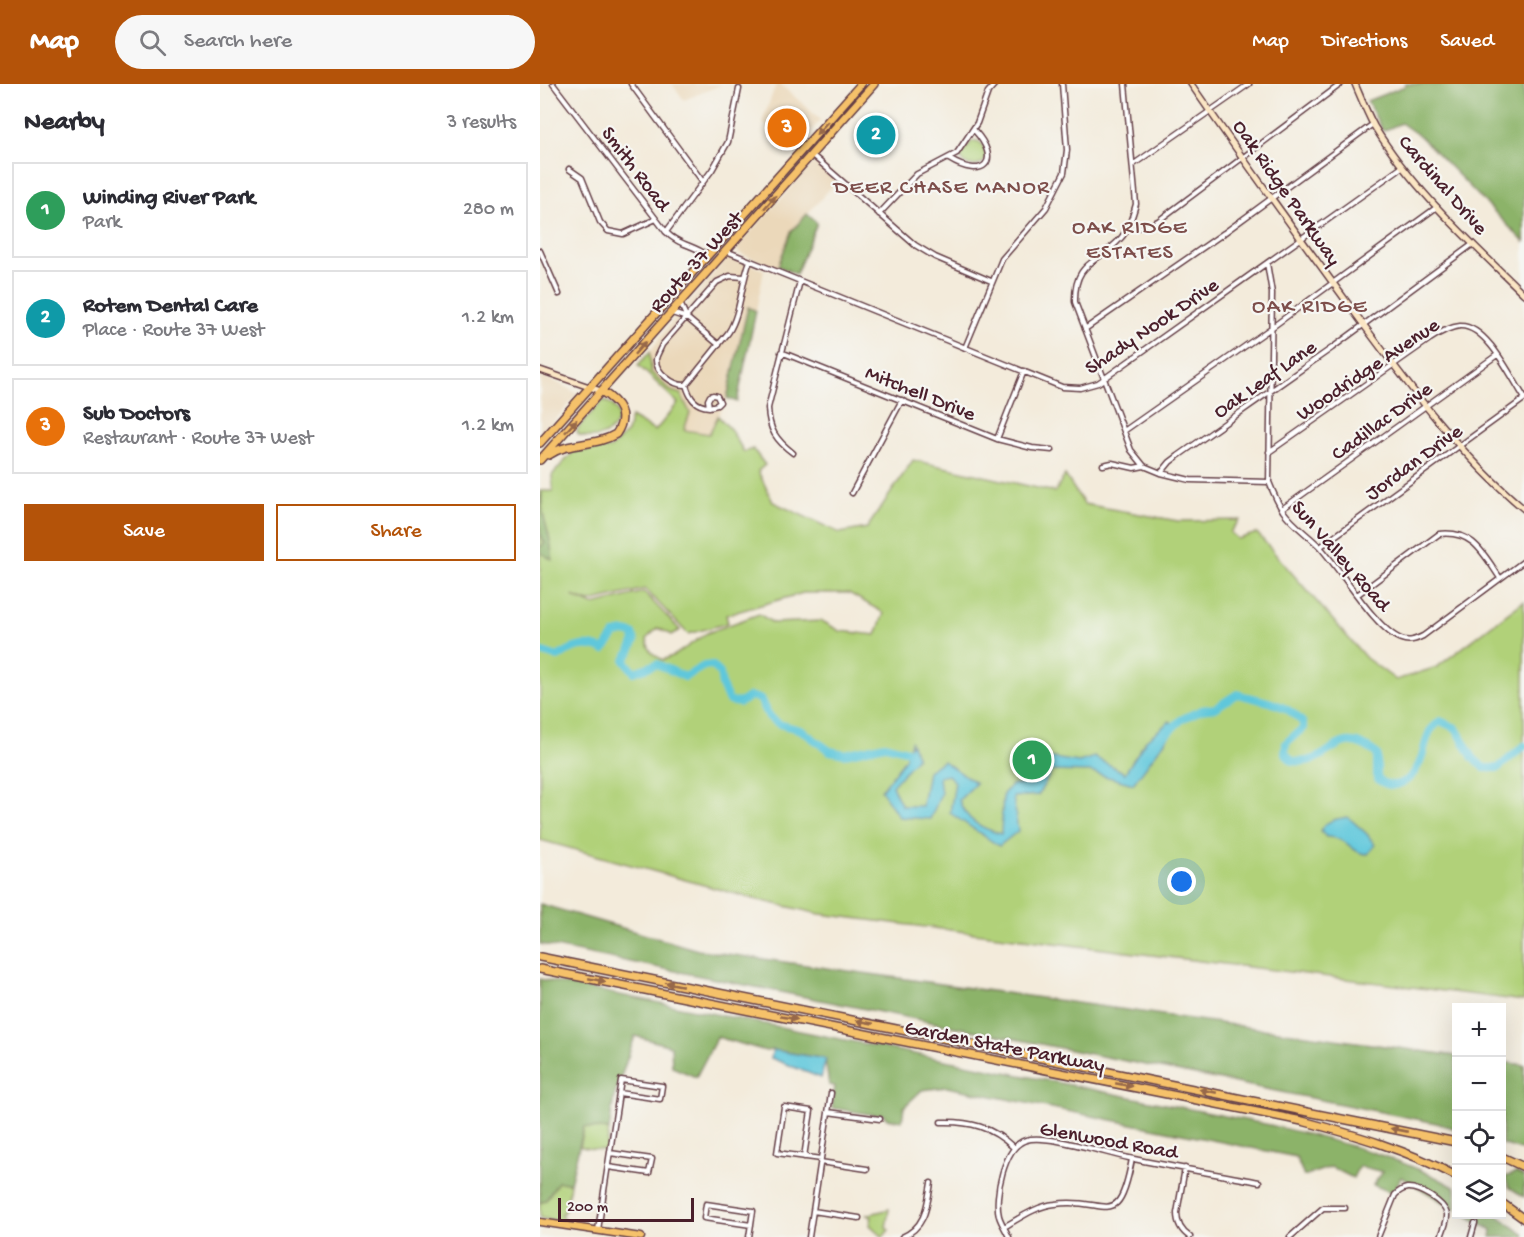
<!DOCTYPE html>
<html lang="en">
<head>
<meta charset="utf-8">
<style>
  body { margin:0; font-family:"Gochi Hand",sans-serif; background:#f7f7f7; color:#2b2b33 }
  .controls { position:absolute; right:18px; bottom:18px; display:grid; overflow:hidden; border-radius:0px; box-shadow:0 6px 24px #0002 }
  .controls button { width:54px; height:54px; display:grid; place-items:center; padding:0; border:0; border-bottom:2px solid #e1e1e2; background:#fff; color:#2b2b33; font:30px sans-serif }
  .scale { position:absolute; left:18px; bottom:15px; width:136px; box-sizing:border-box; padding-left:6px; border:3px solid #4a1f2b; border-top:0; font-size:16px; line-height:21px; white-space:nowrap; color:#4a1f2b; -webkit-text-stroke:4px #f6f6f2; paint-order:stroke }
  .you { position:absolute; left:642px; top:798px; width:21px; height:21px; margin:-15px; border:4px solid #fff; border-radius:50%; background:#1a73e8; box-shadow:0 0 0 9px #1a73e833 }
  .badge { display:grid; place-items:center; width:39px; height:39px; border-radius:50%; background:#b45309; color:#fff; font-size:20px; font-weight:700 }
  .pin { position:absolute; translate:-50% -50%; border:3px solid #fff; box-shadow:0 2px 6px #0006 }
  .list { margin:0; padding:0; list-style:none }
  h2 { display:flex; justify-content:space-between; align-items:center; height:78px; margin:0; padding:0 24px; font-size:26px }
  h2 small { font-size:20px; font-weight:400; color:#7c7c81 }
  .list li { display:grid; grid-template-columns:39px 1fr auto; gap:18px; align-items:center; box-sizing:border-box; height:96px; margin:0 12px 12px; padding:0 12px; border:2px solid #e1e1e2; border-radius:0px }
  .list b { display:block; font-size:22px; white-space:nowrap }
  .list p { margin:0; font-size:20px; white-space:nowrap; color:#7c7c81 }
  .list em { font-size:20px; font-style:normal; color:#7c7c81 }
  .actions { display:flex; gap:12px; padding:18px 24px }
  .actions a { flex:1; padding:14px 0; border:2px solid #b45309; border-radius:0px; text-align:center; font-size:21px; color:#b45309 }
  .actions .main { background:#b45309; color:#fff }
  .icon { flex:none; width:33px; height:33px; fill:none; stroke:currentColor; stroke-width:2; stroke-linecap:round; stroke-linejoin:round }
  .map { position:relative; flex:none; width:984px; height:1153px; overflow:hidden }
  header { display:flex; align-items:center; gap:36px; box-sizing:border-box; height:84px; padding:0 30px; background:#b45309; color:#fff }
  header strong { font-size:28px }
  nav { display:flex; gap:33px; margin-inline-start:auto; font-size:21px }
  .search { width:420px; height:54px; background:#f7f7f7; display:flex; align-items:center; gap:15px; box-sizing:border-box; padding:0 21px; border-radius:33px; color:#7c7c81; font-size:22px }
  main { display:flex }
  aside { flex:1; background:#fff }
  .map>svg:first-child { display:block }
  .built { fill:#ebd8ba }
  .green { fill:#b1d179; stroke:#7e7852; stroke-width:1.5; fill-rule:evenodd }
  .forest { fill:#8cb369; stroke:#6b694a; stroke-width:1.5 }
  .water { fill:#5fc7db; stroke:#547383; stroke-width:1.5 }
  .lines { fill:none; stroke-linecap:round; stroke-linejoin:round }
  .river { stroke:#5fc7db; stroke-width:8 }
  .street-casing { stroke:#633e45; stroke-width:7 }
  .secondary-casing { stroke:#633e45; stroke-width:8 }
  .primary-casing { stroke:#633e45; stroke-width:9 }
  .highway-casing { stroke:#633e45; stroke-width:10 }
  .street { stroke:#fff; stroke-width:4 }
  .secondary { stroke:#fbe6c4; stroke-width:5 }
  .primary { stroke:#f5c16b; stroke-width:6 }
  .highway { stroke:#f5c16b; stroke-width:7 }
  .oneway { fill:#976848 }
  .labels { text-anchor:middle; stroke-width:4.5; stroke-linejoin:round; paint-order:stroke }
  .street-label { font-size:21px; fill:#4a1f2b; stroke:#f6f6f2 }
  .neighbourhood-label { font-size:22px; letter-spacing:1.5px; fill:#7d4e4b; stroke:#f6f6f2 }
</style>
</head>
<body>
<header>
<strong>Map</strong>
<div class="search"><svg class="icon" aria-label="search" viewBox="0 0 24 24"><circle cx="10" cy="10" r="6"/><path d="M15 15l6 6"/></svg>Search here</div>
<nav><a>Map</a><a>Directions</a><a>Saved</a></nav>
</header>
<main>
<aside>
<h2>Nearby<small>3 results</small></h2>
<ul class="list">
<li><span class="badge" style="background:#2e9e5b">1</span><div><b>Winding River Park</b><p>Park</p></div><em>280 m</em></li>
<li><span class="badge" style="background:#0f9aa8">2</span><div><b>Rotem Dental Care</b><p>Place · Route 37 West</p></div><em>1.2 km</em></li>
<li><span class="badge" style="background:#e8710a">3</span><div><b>Sub Doctors</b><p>Restaurant · Route 37 West</p></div><em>1.2 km</em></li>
</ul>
<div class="actions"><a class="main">Save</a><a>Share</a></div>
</aside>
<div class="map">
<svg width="984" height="1153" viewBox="0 0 984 1153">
  <rect width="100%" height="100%" fill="#f6f6f2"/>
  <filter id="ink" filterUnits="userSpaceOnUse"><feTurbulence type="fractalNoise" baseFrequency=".0167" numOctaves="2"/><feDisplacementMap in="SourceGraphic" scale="12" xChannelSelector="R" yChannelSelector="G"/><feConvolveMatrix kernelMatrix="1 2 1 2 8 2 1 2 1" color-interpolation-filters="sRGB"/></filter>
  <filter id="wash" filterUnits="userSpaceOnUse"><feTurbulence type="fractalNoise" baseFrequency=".008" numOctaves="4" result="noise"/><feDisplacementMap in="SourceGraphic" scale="24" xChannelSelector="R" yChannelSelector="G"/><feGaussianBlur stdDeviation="1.35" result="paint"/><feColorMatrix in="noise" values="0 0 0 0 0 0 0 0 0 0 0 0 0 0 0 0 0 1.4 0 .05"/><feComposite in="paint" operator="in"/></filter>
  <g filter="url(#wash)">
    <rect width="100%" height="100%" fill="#f3ebdb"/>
    <path class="built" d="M 132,0 L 183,0 L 144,16 Z
      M 236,0 L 240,0 L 281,36 L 253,67 L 222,38 Z
      M 273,79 L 277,80 L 297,97 L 251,148 L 237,184 L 199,169 L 197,166 L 198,162 Z
      M 192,173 L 224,186 L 216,227 L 208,224 L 187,314 L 169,350 L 144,346 L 150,329 L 131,307 L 111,288 L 110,268 L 133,235 L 187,174 Z
      M 0,292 L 16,298 L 38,310 L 6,346 L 0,347 Z"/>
    <path class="green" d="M 432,57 C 443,55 444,64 446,73 L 444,78 L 436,82 L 425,80 L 420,73 L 422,69 Z
      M 110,268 L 111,288 L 131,307 L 141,310 L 150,329 L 144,346 L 169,350 L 178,332 L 191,346 L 204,368 L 213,365 L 225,381 L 218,387 L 233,418 L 300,449 L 327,444 L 373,376 L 515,408 L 525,391 L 544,420 L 638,437 L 700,436 L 690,448 L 698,455 L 717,449 L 826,574 L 856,596 L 897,583 L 984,517 L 984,917 L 280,830 L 218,816 L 0,756 L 0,407 L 13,407 L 12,391 L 34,367 L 71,364 L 87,348 L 91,333 L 115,347 L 138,319 L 98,281 ZM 105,505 L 148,550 L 188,539 L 186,531 L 263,509 L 309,509 L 344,529 L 336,551 L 300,547 L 282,537 L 233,539 L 219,530 L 167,549 L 135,571 L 123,576 C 112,570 108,567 107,554 L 118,544 L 132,551 L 140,546 L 104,508 L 53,521 L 32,512 L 50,518 Z
      M 63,316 C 95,328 70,362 39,351 L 37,348 L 38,344 Z
      M 44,1043 L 69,1046 L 66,1067 L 40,1063 Z
      M 18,1097 L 30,1099 L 27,1124 L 21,1131 L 25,1138 L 0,1134 L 0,1119 L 6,1116 Z
      M 349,1125 L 346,1144 L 349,1146 L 343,1153 L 330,1141 L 332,1133 L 327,1131 Z"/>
    <path class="forest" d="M 865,0 L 984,0 L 984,158 L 881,53 L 861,39 L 843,47 L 827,17 L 865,2 Z
      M 267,130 L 277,139 L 256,190 L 238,182 L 251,148 Z
      M 208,223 L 216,227 L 197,318 L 187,314 Z
      M 0,409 L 2,410 C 0,435 13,451 12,476 L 0,468 L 0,463 L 5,459 L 0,449 Z
      M 0,820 L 158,866 L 916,972 L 916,1045 L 896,1039 L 0,860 Z
      M 0,895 L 730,1041 C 794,1057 859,1071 916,1104 L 916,1126 L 861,1093 L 853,1109 L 833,1101 L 843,1088 L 819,1082 L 813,1094 L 791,1083 L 764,1092 L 756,1073 L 407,1003 L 382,1006 L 364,1023 L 362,1037 L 347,1035 L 343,1030 L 335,1031 L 292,1024 L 295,1002 L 289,1001 L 285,975 L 233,966 L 226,967 L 177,953 L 156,993 L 132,983 L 131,962 L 95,952 L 74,1013 L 69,1046 L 44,1043 L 30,1099 L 18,1098 L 6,1116 L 0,1119 Z
      M 962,978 L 984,981 L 984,1067 L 962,1060 Z
      M 976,1089 L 984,1093 L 984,1113 L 969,1103 L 965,1093 Z
      M 925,1131 L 957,1131 L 984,1151 L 984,1153 L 951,1153 L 952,1146 Z"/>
    <path class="water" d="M 630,637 L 635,644 L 593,700 L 550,688 L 512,687 L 498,711 L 473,713 L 478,747 L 459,762 L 410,729 L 415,698 L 408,691 L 399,693 L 401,710 L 390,735 L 359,733 L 341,706 L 365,675 L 371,658 L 377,673 L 352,702 L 362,722 L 382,722 L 388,687 L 403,677 L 436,699 L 419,716 C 426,737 441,744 461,750 L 463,710 L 473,700 L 492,700 L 506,673 L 539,678 L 554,673 L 585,689 L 606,656 Z
      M 808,733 L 827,750 L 835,761 L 828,770 C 810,770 809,752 786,753 L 781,747 C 785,736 797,735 808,733 Z
      M 233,966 L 286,975 L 281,994 L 231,974 Z"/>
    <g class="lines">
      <path class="river" d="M 0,567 L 18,573 C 33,562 46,558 64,566 L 75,550 L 85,548 L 93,550 L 95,557 L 85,577 L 94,588 L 117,580 L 145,593 L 164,582 L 172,581 L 180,589 L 182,602 L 189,617 L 200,619 L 210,612 L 220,615 L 229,633 L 239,640 L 261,646 L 290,667 L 305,670 L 345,661 L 368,667 L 371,670 L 369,677
        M 626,650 L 642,635 L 661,626 L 675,624 L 697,610 C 722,617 746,618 763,639 L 763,644 L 746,659 L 745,669 L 752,677 C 793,684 794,636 837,670 L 837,694 C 853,709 871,698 879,680 C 884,670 885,657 890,647 C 892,644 897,640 900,637 L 916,644 L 933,674 L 944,684 L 958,684 L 984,662"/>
    </g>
  </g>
  <g filter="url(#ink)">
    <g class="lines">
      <defs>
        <path id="street" d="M 13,0 L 126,148 C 138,161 154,161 167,171
          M 91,0 L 163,98 L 126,148
          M 585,0 L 596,120 C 593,131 589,145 581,154 C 558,180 534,176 535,218 L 591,366 L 604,382
          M 272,71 L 375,161 L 395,173 L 451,197
          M 409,75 C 443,96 463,78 434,46
          M 594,80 L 709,0
          M 29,85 L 42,94 L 60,138 L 68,147 L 83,150 L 116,135
          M 163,98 L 172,86 L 188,58 L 199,5
          M 339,130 L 377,90 L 417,69 L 437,39 L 448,8 L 455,0
          M 588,144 L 605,143 L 618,137 L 801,0
          M 0,167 L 19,210
          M 186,167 L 522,303 L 540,304 L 558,299 L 862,83
          M 727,179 L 732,209 L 729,398 C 733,408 737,418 743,427 C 753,441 767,450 779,462 C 800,484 835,545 861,555 C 869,558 875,556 883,552 L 984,477
          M 204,193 L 190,192 L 177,198 L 122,261 C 120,266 117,270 116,275 C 115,288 134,302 146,301 L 188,249 C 201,230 201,199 210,177
          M 132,229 L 147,234 L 140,219
          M 147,234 L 179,261
          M 545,245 L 684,149 L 833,40
          M 425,264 L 462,175 L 506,124 L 524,89 L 527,66 L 522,0
          M 241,268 L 457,355 L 492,364 L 512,366
          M 146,301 C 150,314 155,322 169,323
          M 173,311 L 177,312 L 180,318 L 177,321 L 169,323 L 168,316 L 170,312 Z
          M 584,347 L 731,244 L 897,123
          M 457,355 L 484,287
          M 729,368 L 890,255 C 899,249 910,243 920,242 C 947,241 971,293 984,313
          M 253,369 C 236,356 229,346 228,324 L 260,197
          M 563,381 L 572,379 L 594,384 L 604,382 L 621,389 L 650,396 L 729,398
          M 621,389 L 630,378 L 638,372 L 792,264 L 933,160
          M 312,409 L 362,316
          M 742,425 L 957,271
          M 780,463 L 984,315
          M 817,511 L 899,450 C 933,446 943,469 960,494
          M 288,1028 L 340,1035
          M 401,1038 C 430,1037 452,1043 473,1063
          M 264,1073 L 271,1027 L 244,1023 L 237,1069 L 281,1075
          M 280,1078 L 327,1085
          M 68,1083 L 109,1089 L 112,1075 L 70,1069
          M 645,1084 L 637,1129 C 637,1140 641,1147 650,1153
          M 273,1127 L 319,1134
          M 464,1143 C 480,1134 496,1122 515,1120 C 567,1112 578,1150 592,1075
          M 58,1146 C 66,1096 73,1046 81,996 L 122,1002 L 120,1015 L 79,1009
          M 209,1153 L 213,1127 L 166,1120 L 164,1134 L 211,1141
          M 269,1153 L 291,1009
          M 362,1153 C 386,1143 387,1122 391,1099
          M 469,1153 C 466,1146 461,1139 459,1132 C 454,1113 464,1062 486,1056 C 508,1050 565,1069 589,1074 C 632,1083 676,1090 719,1098
          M 750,1153 L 783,1124 L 805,1124
          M 838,1153 L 855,1111 C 859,1107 862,1105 867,1104 C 879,1103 904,1118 907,1130 C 908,1137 903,1146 901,1153
          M 931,1153 L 935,1139"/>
        <path id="secondary" d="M 651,0 C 707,81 765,161 823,240 C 872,306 921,372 984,425
          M 815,0 C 821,14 827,29 834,42 C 873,106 931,158 984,210
          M 0,286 L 61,307"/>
        <path id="primary" d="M 0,1138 L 101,1153"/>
        <path id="highway" d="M 0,359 L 321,0
          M 9,371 C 29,357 55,363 76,350 C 89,331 79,318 61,307
          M 0,376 L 334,0
          M 0,873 L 916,1058
          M 0,885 L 762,1037 C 816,1051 867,1066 916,1092
          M 962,1073 L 984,1083
          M 962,1119 L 984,1135"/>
      </defs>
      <use href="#street" class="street-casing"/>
      <use href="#secondary" class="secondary-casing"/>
      <use href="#primary" class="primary-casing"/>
      <use href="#highway" class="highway-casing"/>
      <use href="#street" class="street"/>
      <use href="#secondary" class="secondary"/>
      <use href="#primary" class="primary"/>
      <use href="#highway" class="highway"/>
    </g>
    <defs><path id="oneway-solid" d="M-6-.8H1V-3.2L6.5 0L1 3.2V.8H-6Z" transform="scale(1.5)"/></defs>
    <g class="oneway">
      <use href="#oneway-solid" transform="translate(282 44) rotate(132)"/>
      <use href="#oneway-solid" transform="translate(230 118) rotate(-48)"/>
      <use href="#oneway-solid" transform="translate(100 264) rotate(-48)"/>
      <use href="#oneway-solid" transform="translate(31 342) rotate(-48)"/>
      <use href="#oneway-solid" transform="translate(57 896) rotate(11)"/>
      <use href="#oneway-solid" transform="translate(134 900) rotate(-169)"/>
      <use href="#oneway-solid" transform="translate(249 934) rotate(11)"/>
      <use href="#oneway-solid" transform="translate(325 938) rotate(-169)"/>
      <use href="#oneway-solid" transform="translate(584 1001) rotate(11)"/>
      <use href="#oneway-solid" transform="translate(668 1007) rotate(-169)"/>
      <use href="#oneway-solid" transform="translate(859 1046) rotate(-169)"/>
    </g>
  </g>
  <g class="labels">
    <g class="street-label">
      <text transform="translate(97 84) rotate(53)" y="7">Smith Road</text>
      <text transform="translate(904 100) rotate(49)" y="7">Cardinal Drive</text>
      <text transform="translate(748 108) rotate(55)" y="7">Oak Ridge Parkway</text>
      <text transform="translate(155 177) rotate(-48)" y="7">Route 37 West</text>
      <text transform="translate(611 241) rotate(-34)" y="7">Shady Nook Drive</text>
      <text transform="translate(827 284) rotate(-34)" y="7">Woodridge Avenue</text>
      <text transform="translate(724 294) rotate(-35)" y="7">Oak Leaf Lane</text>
      <text transform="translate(381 308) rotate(22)" y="7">Mitchell Drive</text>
      <text transform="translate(841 336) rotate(-36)" y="7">Cadillac Drive</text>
      <text transform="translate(873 377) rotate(-36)" y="7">Jordan Drive</text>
      <text transform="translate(802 471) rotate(49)" y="7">Sun Valley Road</text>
      <text transform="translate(465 961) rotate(11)" y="7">Garden State Parkway</text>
      <text transform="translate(569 1055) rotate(10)" y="7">Glenwood Road</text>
    </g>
    <g class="neighbourhood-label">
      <text x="402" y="109">DEER CHASE MANOR</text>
      <text x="590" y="149">OAK RIDGE<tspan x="590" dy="25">ESTATES</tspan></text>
      <text x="770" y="228">OAK RIDGE</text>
    </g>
  </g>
</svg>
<div class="controls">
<button>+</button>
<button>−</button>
<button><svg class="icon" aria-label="locate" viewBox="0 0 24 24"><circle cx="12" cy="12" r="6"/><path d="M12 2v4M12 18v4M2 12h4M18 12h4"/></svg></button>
<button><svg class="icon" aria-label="layers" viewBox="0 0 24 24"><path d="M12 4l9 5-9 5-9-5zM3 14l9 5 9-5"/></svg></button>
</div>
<div class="scale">200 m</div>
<div class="you"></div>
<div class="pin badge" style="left:492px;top:676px;background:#2e9e5b">1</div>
<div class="pin badge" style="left:336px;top:51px;background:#0f9aa8">2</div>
<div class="pin badge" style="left:247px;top:44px;background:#e8710a">3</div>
</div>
</main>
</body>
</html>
